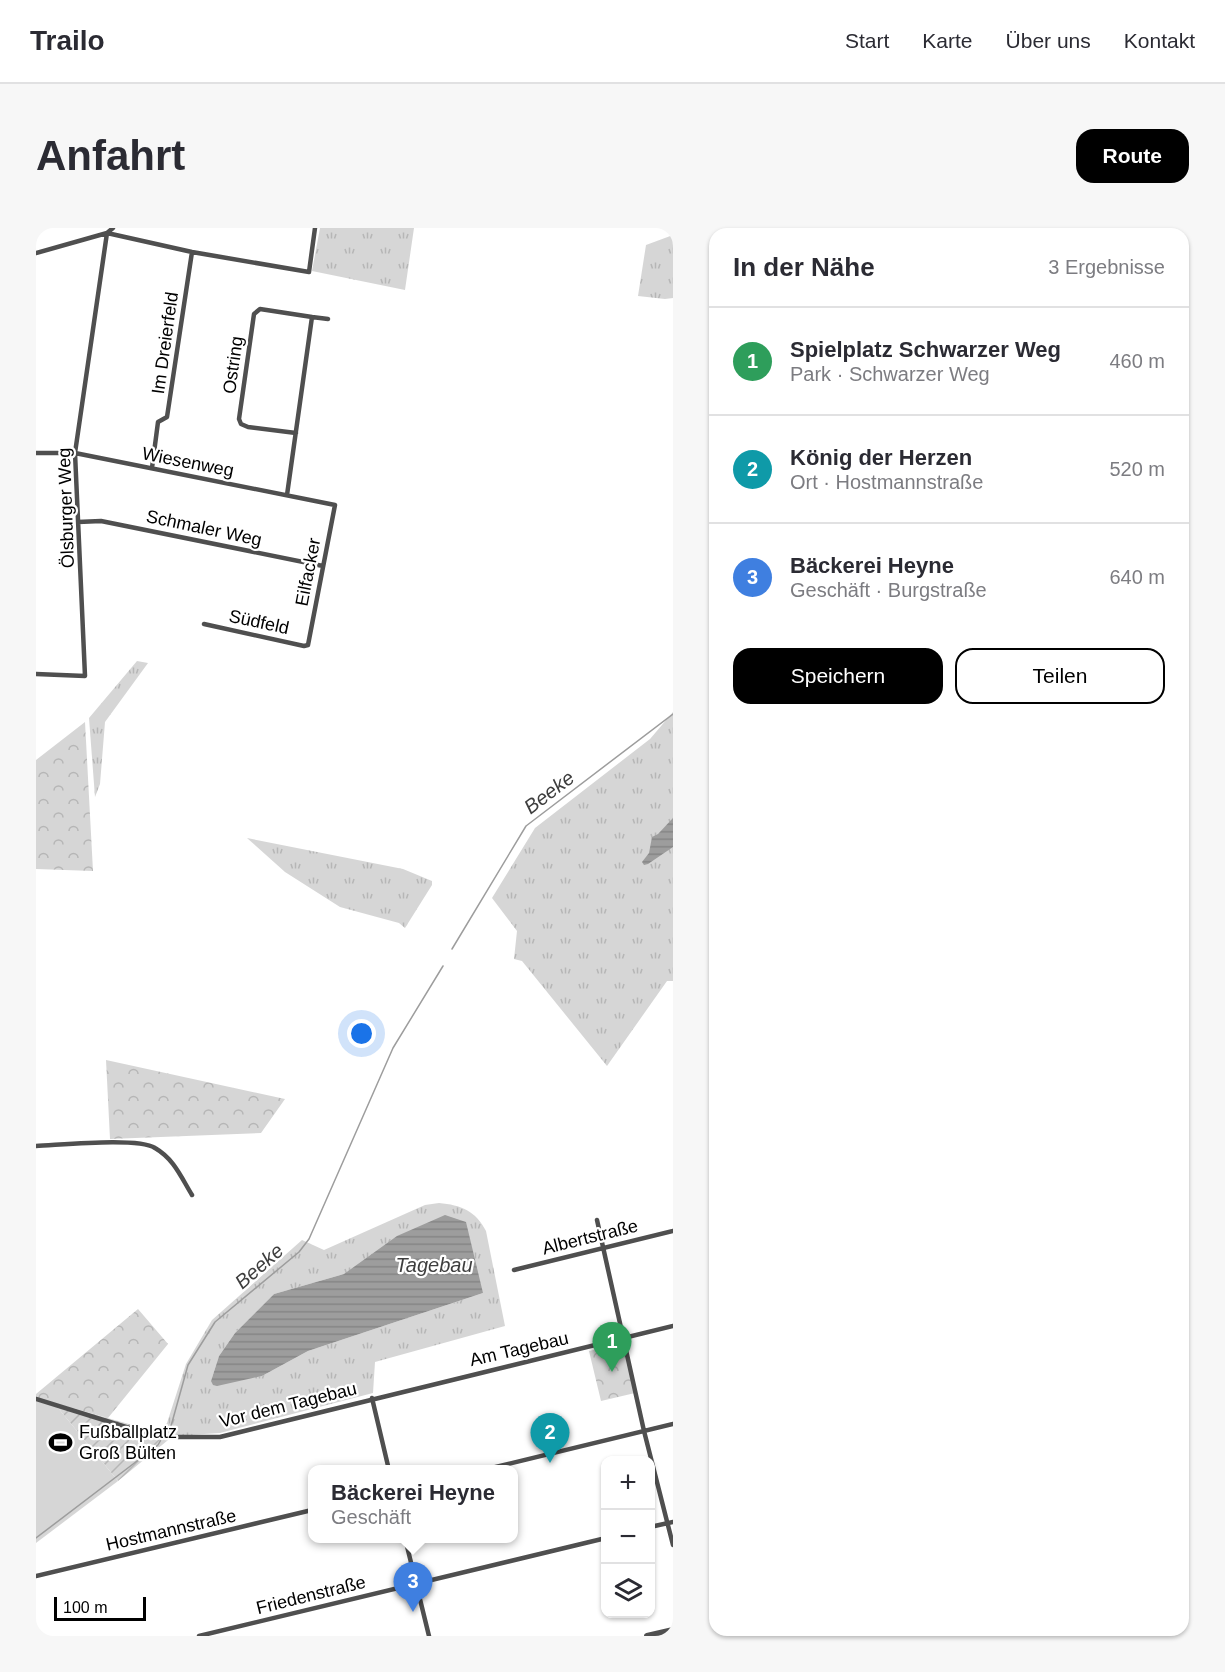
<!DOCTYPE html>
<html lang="de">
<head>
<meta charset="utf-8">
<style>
  body { margin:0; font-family:Helvetica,sans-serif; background:#f7f7f7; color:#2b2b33 }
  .controls { position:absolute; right:18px; bottom:18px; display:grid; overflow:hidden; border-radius:12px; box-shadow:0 2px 4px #0004 }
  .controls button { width:54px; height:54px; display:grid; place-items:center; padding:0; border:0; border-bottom:2px solid #e1e1e2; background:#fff; color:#2b2b33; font:30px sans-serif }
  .scale { position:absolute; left:18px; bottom:15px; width:92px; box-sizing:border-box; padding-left:6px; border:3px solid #000; border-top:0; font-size:16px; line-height:21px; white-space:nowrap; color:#000; -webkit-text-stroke:4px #fff; paint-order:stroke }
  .you { position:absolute; left:326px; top:806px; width:21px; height:21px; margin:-15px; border:4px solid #fff; border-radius:50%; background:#1a73e8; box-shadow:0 0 0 9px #1a73e833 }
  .badge { display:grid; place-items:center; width:39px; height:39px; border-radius:50%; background:#000; color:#fff; font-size:20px; font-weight:700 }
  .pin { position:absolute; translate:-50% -50px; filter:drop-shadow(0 2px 3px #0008) }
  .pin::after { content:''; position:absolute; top:32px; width:21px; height:18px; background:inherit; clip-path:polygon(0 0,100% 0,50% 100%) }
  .popup { position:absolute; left:272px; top:1237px; width:210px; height:78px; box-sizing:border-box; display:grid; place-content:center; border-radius:12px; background:#fff; filter:drop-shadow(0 2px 4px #0005); font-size:20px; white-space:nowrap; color:#7c7c81 }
  .popup b { font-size:22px; color:#2b2b33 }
  .popup::after { content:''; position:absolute; left:50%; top:100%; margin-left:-12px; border:12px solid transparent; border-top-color:#fff }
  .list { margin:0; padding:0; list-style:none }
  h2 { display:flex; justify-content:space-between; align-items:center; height:78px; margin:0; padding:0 24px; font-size:26px }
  h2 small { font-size:20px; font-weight:400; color:#7c7c81 }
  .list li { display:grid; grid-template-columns:39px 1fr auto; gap:18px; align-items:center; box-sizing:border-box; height:108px; padding:0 24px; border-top:2px solid #e1e1e2 }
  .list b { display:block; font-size:22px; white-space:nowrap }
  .list p { margin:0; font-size:20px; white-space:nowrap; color:#7c7c81 }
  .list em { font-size:20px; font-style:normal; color:#7c7c81 }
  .actions { display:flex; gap:12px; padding:18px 24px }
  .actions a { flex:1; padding:14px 0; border:2px solid #000; border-radius:18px; text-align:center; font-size:21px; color:#000 }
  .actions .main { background:#000; color:#fff }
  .icon { flex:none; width:33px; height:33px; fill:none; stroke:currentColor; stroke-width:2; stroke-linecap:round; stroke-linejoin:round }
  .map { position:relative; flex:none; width:637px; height:1408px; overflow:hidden; border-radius:18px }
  header { display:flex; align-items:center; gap:36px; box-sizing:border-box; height:84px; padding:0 30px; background:#fff; border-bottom:2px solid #e1e1e2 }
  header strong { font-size:28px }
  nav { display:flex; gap:33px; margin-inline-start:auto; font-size:21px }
  .intro { display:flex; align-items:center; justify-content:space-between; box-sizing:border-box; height:144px; padding:0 36px }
  h1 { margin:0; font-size:42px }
  .button { padding:15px 27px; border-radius:18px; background:#000; color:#fff; font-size:21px; font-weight:700 }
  main { display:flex; gap:36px; padding:0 36px }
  aside { flex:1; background:#fff; border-radius:18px; box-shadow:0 2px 4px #0004 }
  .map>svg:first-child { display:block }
  .grass { fill:url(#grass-tufts); fill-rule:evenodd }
  .forest { fill:url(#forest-crowns) }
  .garden { fill:url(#garden-furrows) }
  .pitch { fill:#d6d6d6 }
  .water { fill:url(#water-rules) }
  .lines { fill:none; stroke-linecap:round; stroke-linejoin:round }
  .stream { stroke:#9d9d9d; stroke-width:1.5 }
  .minor { stroke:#4f4f4f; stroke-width:4.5 }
  .tertiary { stroke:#4f4f4f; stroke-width:6 }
  .labels { text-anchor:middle; stroke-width:4.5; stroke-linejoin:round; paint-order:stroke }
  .street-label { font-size:18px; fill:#000; stroke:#fff }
  .poi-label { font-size:18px; fill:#000; stroke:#fff; text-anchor:start }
  .water-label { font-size:20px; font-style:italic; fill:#3e3e3e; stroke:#fff }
</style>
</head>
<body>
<header>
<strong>Trailo</strong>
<nav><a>Start</a><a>Karte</a><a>Über uns</a><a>Kontakt</a></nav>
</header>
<div class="intro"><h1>Anfahrt</h1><a class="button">Route</a></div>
<main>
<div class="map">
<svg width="637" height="1408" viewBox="0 0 637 1408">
  <defs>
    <pattern id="grass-tufts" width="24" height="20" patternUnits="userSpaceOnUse" patternTransform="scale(1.5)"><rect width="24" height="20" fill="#d6d6d6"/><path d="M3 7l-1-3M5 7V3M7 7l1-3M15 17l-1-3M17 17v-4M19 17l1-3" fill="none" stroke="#b6b6b6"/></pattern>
    <pattern id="forest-crowns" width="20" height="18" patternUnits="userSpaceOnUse" patternTransform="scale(1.5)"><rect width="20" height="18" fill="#d6d6d6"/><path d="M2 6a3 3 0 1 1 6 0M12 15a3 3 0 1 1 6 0" fill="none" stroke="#b6b6b6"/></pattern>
    <pattern id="garden-furrows" width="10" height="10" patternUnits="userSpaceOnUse" patternTransform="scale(1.5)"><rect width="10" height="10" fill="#d6d6d6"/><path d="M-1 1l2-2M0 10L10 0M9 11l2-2" fill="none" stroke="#b6b6b6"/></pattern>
    <pattern id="water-rules" width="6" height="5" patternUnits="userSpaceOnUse" patternTransform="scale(1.5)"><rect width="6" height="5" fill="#9d9d9d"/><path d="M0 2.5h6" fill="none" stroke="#858585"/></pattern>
  </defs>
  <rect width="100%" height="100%" fill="#fff"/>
  <path class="grass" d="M 284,0 L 378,0 L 369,62 L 276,43 Z
    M 637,7 L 637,70 L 629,71 L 602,68 L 610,17 Z
    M 101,433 L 112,435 L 69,494 L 64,556 L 59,569 L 53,490 Z
    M 637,484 L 637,753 L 631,753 L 571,838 L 486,733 L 478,731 L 481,703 L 456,670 L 499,600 L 614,511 Z
    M 211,610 L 367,641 L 396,653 L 396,657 L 369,700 L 363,695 L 304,679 L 249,644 Z
    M 403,975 C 425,977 440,983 450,1003 L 469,1098 L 339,1134 L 337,1165 L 184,1205 L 137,1208 L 125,1205 L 131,1195 L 150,1136 L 176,1092 L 266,1012 L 288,1022 L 389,977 ZM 308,1046 L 447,1065 L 272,1123 L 226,1148 L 175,1153 L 183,1128 L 199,1105 L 238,1066 Z"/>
  <path class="forest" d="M 49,494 L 57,643 L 0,641 L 0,532 Z
    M 70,832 L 249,871 L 225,905 L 74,911 Z
    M 102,1081 L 132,1116 L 72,1190 L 0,1170 L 0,1166 Z
    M 587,1115 L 599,1165 L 565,1173 L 553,1123 Z"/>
  <path class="garden" d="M 18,1175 L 125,1205 L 137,1208 L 82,1253 Z"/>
  <path class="pitch" d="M 0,1170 L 18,1175 L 82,1253 L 0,1315 Z"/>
  <path class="water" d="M 637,590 L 637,619 L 612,636 L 608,637 L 606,634 L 613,625 L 616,609 L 622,606 Z
    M 409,987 L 430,994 L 447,1065 L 272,1123 L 226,1148 L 181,1158 L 177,1157 L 175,1153 L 183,1128 L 199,1105 L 238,1066 L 308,1046 L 361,1008 Z"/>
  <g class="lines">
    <path class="stream" d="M 416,721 L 490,598 L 637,486
      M 129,1206 L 135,1198 L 152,1137 L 179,1094 L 263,1024 L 273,1011 L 357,820 L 407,738
      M 0,1310 L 122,1217 L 126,1210"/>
    <path class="minor" d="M 0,25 L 71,5 L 156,24 L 273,44 L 279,0
      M 276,89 L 292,91
      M 0,225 L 39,225 L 299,277 L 272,417 L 268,418 L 168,396
      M 116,240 L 122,194 L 131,189 L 156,24
      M 251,267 L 276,89 L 224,81 L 218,86 L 203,191 L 205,196 L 212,199 L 260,205
      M 42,294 L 65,293 L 287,338
      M 0,446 L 49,448 L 39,225 L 71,5 L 77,0
      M 0,918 C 25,917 102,909 119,920 C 138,931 145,949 156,967
      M 561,992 L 608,1203 L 637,1317
      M 478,1042 L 637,1003
      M 336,1170 L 353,1242
      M 0,1171 L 122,1209 L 184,1209 L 637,1098
      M 447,1242 L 637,1196
      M 614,1299 L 637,1294
      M 369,1310 L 393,1408
      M 0,1348 L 276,1282
      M 163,1408 L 570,1310"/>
    <path class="tertiary" d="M 611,1408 L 637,1402"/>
  </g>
  <defs>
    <symbol id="stadium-bare" viewBox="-9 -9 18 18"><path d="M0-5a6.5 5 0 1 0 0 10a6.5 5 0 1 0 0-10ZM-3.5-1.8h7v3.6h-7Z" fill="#000" stroke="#fff" stroke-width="2.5" paint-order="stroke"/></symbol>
  </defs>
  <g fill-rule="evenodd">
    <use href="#stadium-bare" x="8" y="1198" width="33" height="33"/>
  </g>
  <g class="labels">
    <g class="street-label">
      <text transform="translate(129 115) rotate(-82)" y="6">Im Dreierfeld</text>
      <text transform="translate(197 137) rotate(-82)" y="6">Ostring</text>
      <text transform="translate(152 234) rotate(11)" y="6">Wiesenweg</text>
      <text transform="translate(30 280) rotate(-92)" y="6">Ölsburger Weg</text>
      <text transform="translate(168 300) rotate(12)" y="6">Schmaler Weg</text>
      <text transform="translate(272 344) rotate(-79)" y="6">Eilfacker</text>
      <text transform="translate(223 394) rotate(12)" y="6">Südfeld</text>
      <text transform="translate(554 1009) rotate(-14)" y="6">Albertstraße</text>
      <text transform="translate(483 1121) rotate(-13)" y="6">Am Tagebau</text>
      <text transform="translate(252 1177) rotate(-14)" y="6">Vor dem Tagebau</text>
      <text transform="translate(135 1302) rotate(-13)" y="6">Hostmannstraße</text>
      <text transform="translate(275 1367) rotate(-14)" y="6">Friedenstraße</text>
    </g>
    <g class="poi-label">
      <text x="43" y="1210">Fußballplatz<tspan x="43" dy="21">Groß Bülten</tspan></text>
    </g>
    <g class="water-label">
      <text transform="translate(513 564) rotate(-37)" y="7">Beeke</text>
      <text x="398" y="1044">Tagebau</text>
      <text transform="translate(223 1038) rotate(-41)" y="7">Beeke</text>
    </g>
  </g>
</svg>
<div class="controls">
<button>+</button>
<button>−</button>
<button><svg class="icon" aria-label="layers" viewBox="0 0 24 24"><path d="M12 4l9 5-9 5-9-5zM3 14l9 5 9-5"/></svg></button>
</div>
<div class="scale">100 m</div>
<div class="you"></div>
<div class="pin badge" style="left:576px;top:1144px;background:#2e9e5b">1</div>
<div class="pin badge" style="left:514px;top:1235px;background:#0f9aa8">2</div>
<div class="pin badge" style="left:377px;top:1384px;background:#3f7fe0">3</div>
<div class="popup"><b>Bäckerei Heyne</b>Geschäft</div>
</div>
<aside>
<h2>In der Nähe<small>3 Ergebnisse</small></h2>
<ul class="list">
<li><span class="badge" style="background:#2e9e5b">1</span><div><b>Spielplatz Schwarzer Weg</b><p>Park · Schwarzer Weg</p></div><em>460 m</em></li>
<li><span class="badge" style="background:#0f9aa8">2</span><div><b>König der Herzen</b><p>Ort · Hostmannstraße</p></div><em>520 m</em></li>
<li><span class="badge" style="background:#3f7fe0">3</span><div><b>Bäckerei Heyne</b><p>Geschäft · Burgstraße</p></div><em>640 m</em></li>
</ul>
<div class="actions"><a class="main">Speichern</a><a>Teilen</a></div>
</aside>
</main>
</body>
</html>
